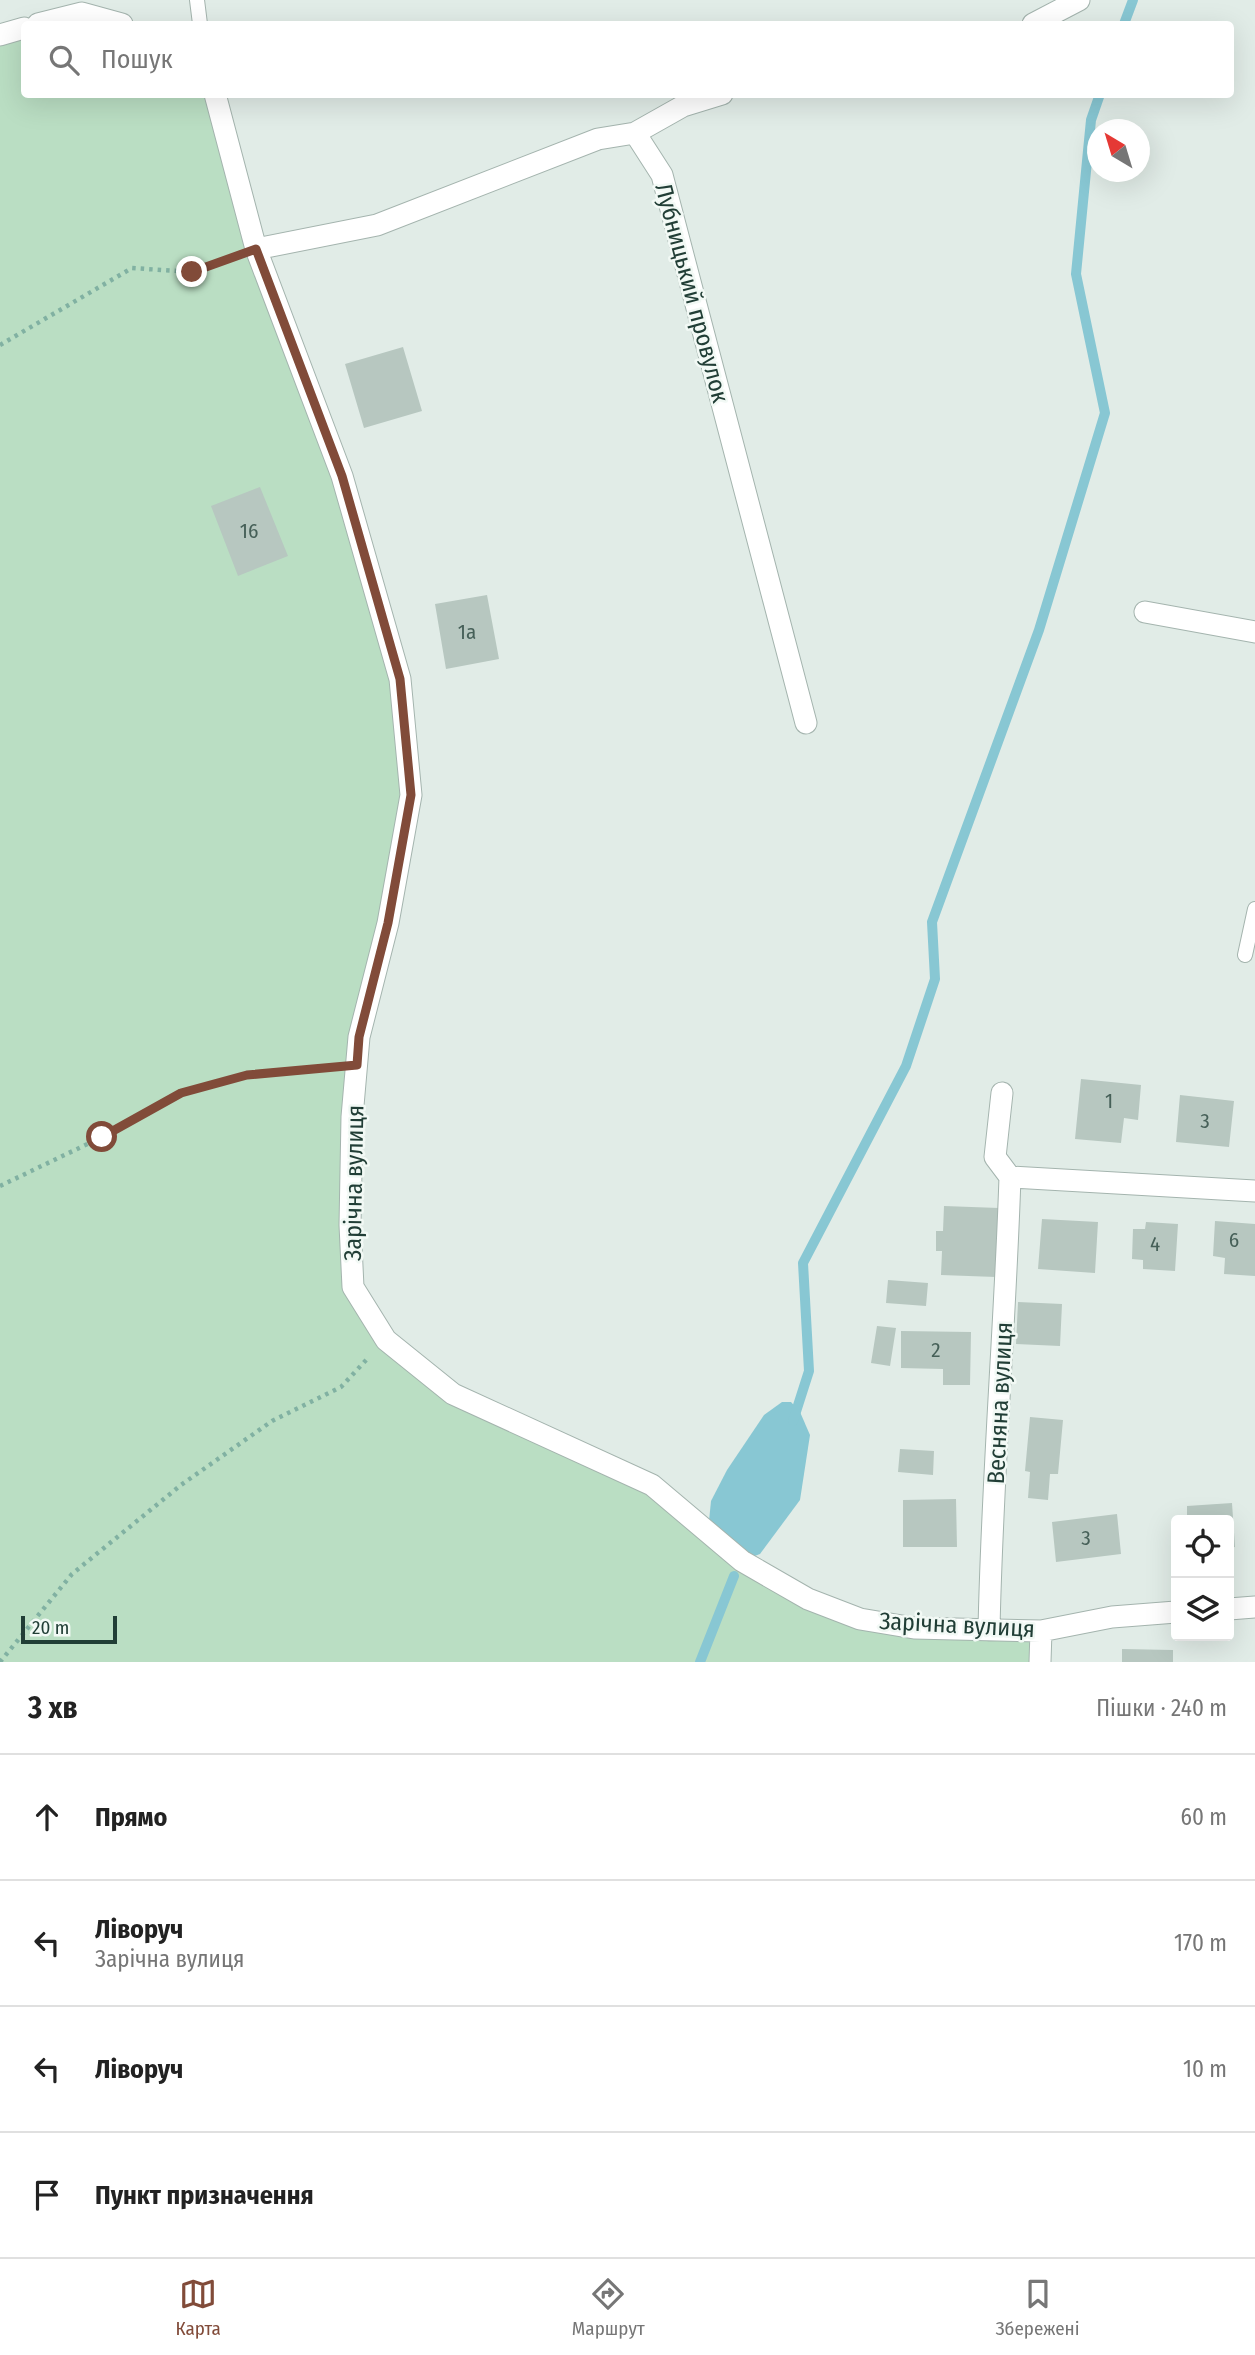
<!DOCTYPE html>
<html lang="uk">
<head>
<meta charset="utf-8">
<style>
  body { margin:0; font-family:"Fira Sans Condensed",sans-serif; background:#f6f6f6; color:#222 }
  .controls { position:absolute; right:21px; bottom:21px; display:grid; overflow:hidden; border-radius:7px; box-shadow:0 7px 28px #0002 }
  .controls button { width:63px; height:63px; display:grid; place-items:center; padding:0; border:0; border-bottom:2px solid #e0e0e0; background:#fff; color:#222; font:35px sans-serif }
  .compass { position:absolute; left:1087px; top:119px; width:63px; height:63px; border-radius:50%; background:#fff; box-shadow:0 7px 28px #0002; rotate:322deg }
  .scale { position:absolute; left:21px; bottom:18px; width:96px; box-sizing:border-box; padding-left:7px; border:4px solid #213e36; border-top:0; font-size:19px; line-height:24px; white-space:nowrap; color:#213e36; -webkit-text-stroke:5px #f2f9f5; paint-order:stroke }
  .stop { position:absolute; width:21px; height:21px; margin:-16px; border:5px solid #814b39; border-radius:50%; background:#fff }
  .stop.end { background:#814b39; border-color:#fff; box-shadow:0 2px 7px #0008 }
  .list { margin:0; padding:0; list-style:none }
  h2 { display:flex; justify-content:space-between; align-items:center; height:91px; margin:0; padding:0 28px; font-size:30px }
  h2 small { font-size:23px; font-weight:400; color:#767676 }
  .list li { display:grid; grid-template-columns:46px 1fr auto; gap:21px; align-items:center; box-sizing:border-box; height:126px; padding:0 28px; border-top:2px solid #e0e0e0 }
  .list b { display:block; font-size:26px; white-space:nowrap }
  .list p { margin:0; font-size:23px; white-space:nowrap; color:#767676 }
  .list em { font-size:23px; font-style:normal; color:#767676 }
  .icon { flex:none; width:38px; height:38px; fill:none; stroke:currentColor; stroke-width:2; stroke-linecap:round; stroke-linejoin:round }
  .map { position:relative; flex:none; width:1255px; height:1662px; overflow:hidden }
  .search { position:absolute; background:#fff; box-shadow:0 7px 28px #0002; left:21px; right:21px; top:21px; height:77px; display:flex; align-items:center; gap:18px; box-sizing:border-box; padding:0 24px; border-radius:7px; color:#767676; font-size:26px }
  .sheet { height:595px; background:#fff }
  nav { display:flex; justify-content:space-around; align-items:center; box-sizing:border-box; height:98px; border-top:2px solid #e0e0e0; background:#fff; font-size:19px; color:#767676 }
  nav a { display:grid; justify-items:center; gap:4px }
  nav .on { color:#814b39 }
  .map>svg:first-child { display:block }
  .green { fill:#badec3 }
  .water { fill:#88c7d3 }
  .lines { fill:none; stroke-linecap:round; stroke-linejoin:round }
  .stream { stroke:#88c7d3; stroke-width:10 }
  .building { fill:#b7c7c0 }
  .service-casing { stroke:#a4b4ae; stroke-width:16 }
  .minor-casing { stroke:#a4b4ae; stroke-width:23 }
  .path { stroke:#81b1a2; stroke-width:4.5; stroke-dasharray:3.5 5; stroke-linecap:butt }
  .service { stroke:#fff; stroke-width:14 }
  .minor { stroke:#fff; stroke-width:21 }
  .route { stroke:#814b39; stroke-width:9 }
  .labels { text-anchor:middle; stroke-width:5; stroke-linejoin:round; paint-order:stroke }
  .number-label { font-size:21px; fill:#466058 }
  .street-label { font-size:24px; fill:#213e36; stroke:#f2f9f5 }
</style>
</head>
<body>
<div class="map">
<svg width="1255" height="1662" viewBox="0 0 1255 1662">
  <rect width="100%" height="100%" fill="#e1ece7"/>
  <path class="green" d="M 24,28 L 24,94 L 215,95 L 400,679 L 411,795 L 359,1037 L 353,1287 L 386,1340 L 453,1394 L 652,1485 L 742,1561 L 860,1619 L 1041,1631 L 1040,1662 L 0,1662 L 0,35 Z"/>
  <path class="water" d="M 782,1402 L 791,1402 L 800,1412 L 810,1435 L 800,1500 L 760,1554 L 752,1557 L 709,1521 L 711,1501 L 727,1470 L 764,1415 Z"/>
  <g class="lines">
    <path class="stream" d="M 1124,24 L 1133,0
      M 793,1421 L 809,1371 L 803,1263 L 906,1066 L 935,979 L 932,922 L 1039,630 L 1105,413 L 1076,274 L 1091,120 L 1100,94
      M 700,1662 L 734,1576"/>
  </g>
  <path class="building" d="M 403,347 L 422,411 L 364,428 L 345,364 Z
    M 260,487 L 288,556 L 238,576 L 211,506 Z
    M 487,595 L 499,659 L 446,669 L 435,604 Z
    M 1081,1079 L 1141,1085 L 1138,1120 L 1124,1118 L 1121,1143 L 1075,1139 Z
    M 1180,1095 L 1234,1101 L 1229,1147 L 1176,1142 Z
    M 944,1206 L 999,1208 L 996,1277 L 941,1275 L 942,1251 L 936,1251 L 936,1231 L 943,1231 Z
    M 1042,1219 L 1098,1222 L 1095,1273 L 1038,1269 Z
    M 1215,1221 L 1255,1224 L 1255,1276 L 1224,1274 L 1225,1258 L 1213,1256 Z
    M 1146,1222 L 1178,1224 L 1175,1271 L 1143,1269 L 1143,1260 L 1132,1259 L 1133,1229 L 1145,1229 Z
    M 888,1280 L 928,1283 L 926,1306 L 886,1303 Z
    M 1018,1302 L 1062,1304 L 1060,1346 L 1016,1344 Z
    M 877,1326 L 896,1328 L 890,1366 L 871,1363 Z
    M 901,1331 L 971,1332 L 970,1385 L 943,1385 L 943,1369 L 901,1368 Z
    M 1030,1417 L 1063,1420 L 1058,1474 L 1050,1474 L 1048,1500 L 1028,1498 L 1030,1472 L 1025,1471 Z
    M 900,1449 L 934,1451 L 933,1475 L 898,1472 Z
    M 956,1499 L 957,1547 L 903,1547 L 903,1500 Z
    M 1232,1503 L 1235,1547 L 1229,1548 L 1229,1520 L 1187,1520 L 1187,1506 Z
    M 1117,1514 L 1121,1554 L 1056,1562 L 1052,1522 Z
    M 1122,1649 L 1173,1650 L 1173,1662 L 1122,1662 Z"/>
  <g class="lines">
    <defs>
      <path id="service" d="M 197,0 L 200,24
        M 1245,955 L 1255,909"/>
      <path id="minor" d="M 38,24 L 82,13 L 122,24
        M 1033,24 L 1079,0
        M 0,35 L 24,28
        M 215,94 L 256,249 L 342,476 L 400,679 L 411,795 L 388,923 L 359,1037 L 352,1117 L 350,1225 L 353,1287 L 386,1340 L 453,1394 L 652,1485 L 742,1561 L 808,1599 L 860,1619 L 914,1628 L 1041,1631 L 1112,1617 L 1176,1612
        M 635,133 L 683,106 L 722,94
        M 256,249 L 377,225 L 598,139 L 635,133 L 662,175 L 806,723
        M 1145,612 L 1255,632
        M 1002,1093 L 995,1157 L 1010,1177 L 1255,1191
        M 1229,1609 L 1255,1607
        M 989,1630 C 992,1479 1005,1328 1010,1177
        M 1040,1662 L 1041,1631"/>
    </defs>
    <use href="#service" class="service-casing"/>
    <use href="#minor" class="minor-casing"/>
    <path class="path" d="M 0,345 L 132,268 L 192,272 L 232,258
      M 0,1186 L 102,1137 L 181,1093 L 247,1075 L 331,1067
      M 0,1662 L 72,1574 L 181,1485 L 272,1421 L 341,1387 L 368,1358"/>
    <use href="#service" class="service"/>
    <use href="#minor" class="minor"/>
  </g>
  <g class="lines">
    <path class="route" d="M 102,1137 L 181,1093 L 247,1075 L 357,1065 L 359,1037 L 388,923 L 411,795 L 400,679 L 342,476 L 256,249 L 192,272"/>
  </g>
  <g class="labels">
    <g class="number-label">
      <text x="249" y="538">16</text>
      <text x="467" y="639">1а</text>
      <text x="1109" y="1108">1</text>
      <text x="1205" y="1128">3</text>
      <text x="1234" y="1247">6</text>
      <text x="1155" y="1251">4</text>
      <text x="936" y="1357">2</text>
      <text x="1086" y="1545">3</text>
    </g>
    <g class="street-label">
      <text transform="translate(692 293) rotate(75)" y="8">Лубницький провулок</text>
      <text transform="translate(354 1183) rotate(-89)" y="8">Зарічна вулиця</text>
      <text transform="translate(1000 1403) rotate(-87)" y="8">Весняна вулиця</text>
      <text transform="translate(957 1625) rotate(3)" y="8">Зарічна вулиця</text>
    </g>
  </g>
</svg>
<div class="controls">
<button><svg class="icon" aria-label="locate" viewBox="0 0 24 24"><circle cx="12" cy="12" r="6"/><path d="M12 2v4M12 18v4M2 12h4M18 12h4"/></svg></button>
<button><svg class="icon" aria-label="layers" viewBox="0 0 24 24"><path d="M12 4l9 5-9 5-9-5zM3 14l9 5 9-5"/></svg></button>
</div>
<svg class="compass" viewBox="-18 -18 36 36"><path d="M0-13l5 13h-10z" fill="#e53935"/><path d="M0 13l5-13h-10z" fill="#767676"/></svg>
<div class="scale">20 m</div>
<div class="stop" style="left:102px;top:1137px"></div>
<div class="stop end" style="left:192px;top:272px"></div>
<div class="search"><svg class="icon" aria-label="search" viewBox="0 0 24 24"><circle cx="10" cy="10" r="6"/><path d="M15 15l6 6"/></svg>Пошук</div>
</div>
<section class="sheet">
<h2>3 хв<small>Пішки · 240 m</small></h2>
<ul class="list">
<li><svg class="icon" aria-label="ahead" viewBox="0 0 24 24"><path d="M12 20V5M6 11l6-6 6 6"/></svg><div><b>Прямо</b></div><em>60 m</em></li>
<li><svg class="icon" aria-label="left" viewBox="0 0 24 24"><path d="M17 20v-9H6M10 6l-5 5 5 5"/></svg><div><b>Ліворуч</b><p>Зарічна вулиця</p></div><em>170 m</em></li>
<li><svg class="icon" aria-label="left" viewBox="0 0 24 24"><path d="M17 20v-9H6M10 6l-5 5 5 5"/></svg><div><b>Ліворуч</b></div><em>10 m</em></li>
<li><svg class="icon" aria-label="arrive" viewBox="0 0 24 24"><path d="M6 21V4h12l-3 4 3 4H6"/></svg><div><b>Пункт призначення</b></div></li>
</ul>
</section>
<nav>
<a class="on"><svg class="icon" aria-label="map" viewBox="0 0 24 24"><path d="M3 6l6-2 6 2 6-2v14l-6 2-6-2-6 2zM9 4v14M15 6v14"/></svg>Карта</a>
<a><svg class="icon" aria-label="directions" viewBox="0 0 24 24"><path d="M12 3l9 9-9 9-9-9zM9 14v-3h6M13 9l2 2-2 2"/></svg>Маршрут</a>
<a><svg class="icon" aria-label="saved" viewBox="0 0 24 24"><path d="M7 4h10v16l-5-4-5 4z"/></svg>Збережені</a>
</nav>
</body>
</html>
